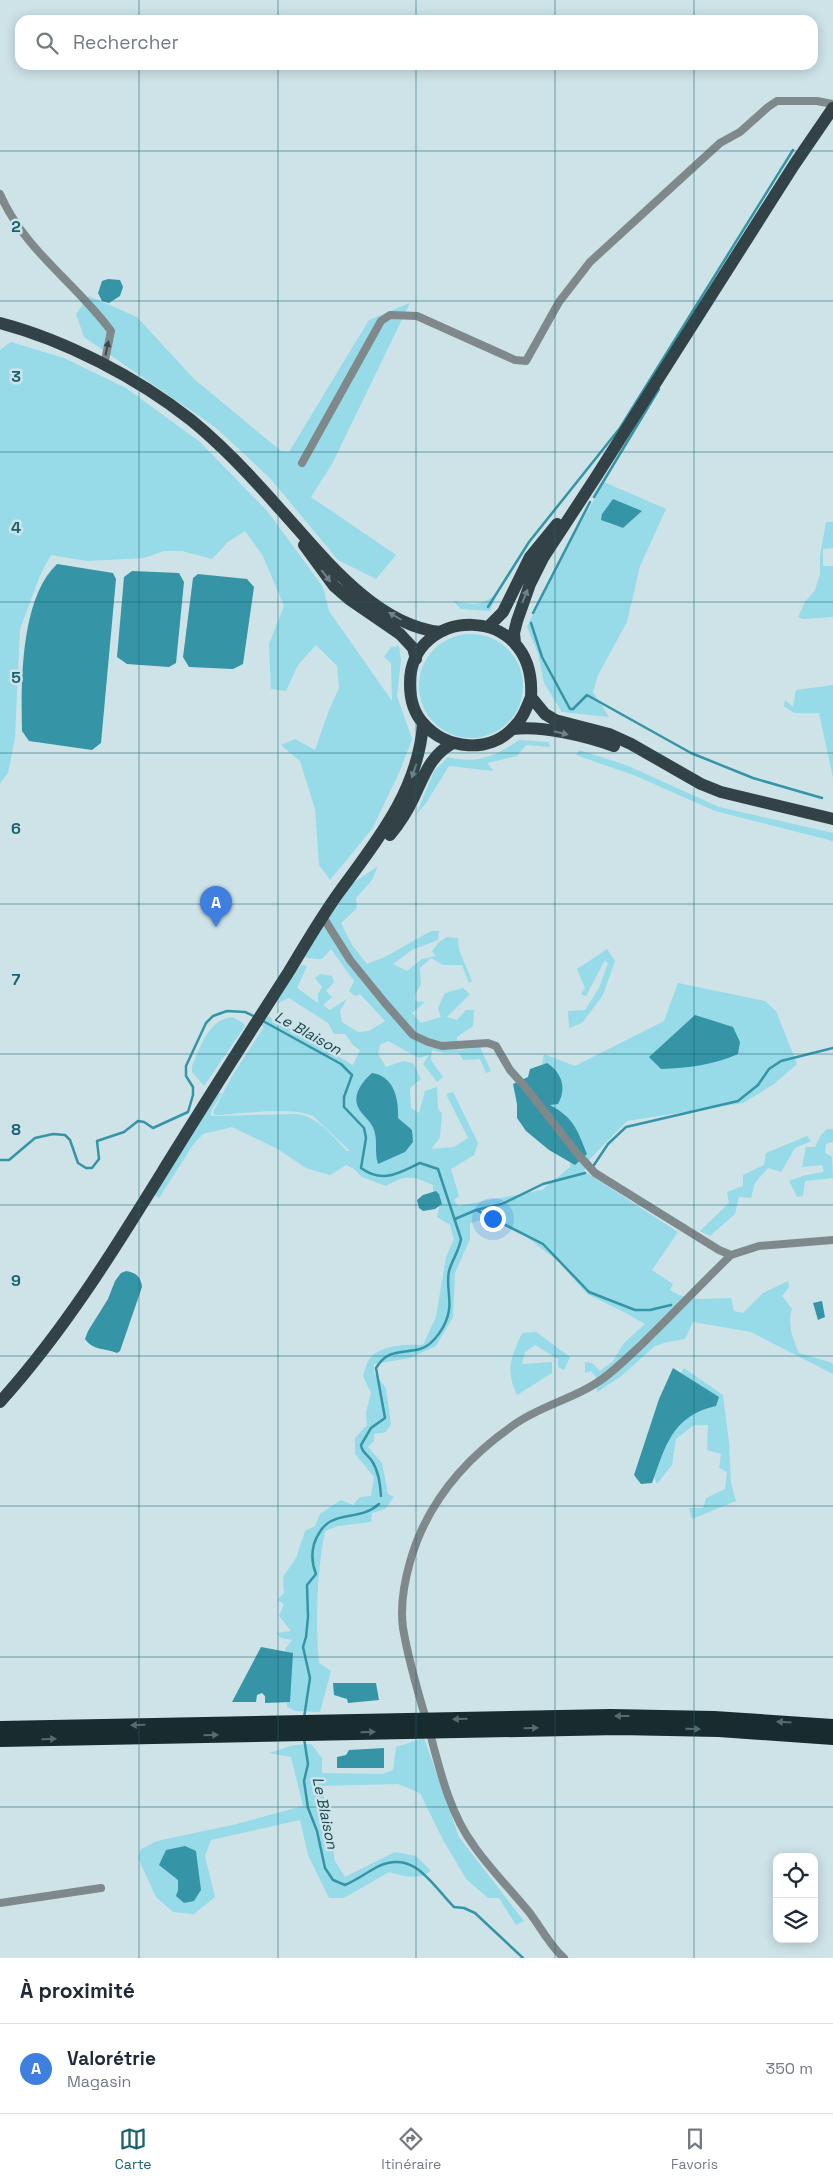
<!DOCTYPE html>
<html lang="fr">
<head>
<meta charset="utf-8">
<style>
  body { margin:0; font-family:"Space Grotesk",sans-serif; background:#f2f2f3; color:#1f2937 }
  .controls { position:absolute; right:15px; bottom:15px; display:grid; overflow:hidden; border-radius:10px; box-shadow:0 2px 12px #0003 }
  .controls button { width:45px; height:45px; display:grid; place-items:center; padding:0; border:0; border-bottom:1px solid #e0e1e3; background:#fff; color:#1f2937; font:25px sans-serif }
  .you { position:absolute; left:492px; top:1218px; width:18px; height:18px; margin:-12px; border:4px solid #fff; border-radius:50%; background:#1a73e8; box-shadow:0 0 0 8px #1a73e833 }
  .badge { display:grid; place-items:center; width:32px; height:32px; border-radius:50%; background:#196370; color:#fff; font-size:16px; font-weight:700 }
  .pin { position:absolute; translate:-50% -41px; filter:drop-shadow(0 1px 2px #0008) }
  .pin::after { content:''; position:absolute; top:26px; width:18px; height:15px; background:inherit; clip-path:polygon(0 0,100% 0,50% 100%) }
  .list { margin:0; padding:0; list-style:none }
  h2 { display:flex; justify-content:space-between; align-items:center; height:65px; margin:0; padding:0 20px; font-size:21px }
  h2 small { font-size:16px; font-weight:400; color:#747a83 }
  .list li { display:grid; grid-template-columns:32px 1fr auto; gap:15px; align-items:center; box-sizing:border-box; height:90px; padding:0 20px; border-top:1px solid #e0e1e3 }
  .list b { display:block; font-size:19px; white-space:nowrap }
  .list p { margin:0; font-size:16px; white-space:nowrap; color:#747a83 }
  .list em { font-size:16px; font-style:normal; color:#747a83 }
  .icon { flex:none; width:28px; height:28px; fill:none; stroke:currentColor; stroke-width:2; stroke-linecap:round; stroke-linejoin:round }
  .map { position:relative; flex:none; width:833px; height:1958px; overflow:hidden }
  .search { position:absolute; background:#fff; box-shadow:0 2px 12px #0003; left:15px; right:15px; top:15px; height:55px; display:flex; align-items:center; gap:12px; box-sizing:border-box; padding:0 18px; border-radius:15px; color:#747a83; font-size:19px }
  .sheet { height:155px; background:#fff }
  nav { display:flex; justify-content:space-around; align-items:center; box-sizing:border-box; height:70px; border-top:1px solid #e0e1e3; background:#fff; font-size:14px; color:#747a83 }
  nav a { display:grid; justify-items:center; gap:2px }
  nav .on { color:#196370 }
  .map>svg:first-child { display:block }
  .green { fill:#97dae8; fill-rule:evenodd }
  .water { fill:#3595a6 }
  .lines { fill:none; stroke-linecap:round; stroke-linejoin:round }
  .stream { stroke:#3595a6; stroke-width:2.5 }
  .minor { stroke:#7f888a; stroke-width:8 }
  .primary { stroke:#324246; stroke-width:12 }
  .motorway { stroke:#182b2e; stroke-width:14 }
  .oneway { fill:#3e4647 }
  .oneway2 { fill:#708287 }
  .oneway3 { fill:#576b6f }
  .grid { fill:none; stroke:#196370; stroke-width:1; stroke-opacity:0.55 }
  .labels { text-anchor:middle; stroke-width:5; stroke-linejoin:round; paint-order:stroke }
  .water-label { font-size:15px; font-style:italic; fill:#1c474e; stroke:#cde3e8 }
  .grid-label { font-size:16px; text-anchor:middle; font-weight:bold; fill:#196370; stroke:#cde3e8; stroke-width:5; stroke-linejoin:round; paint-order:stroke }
</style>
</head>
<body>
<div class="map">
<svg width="833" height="1958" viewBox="0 0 833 1958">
  <rect width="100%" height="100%" fill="#cde3e8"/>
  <path class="green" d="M 89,296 L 137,317 L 194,379 L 281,451 L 289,452 L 369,320 L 410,303 L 332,464 L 311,497 L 396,555 L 376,579 L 338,560 L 270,478 L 215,427 L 84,337 L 76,314 Z
    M 11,342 L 64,358 L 126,388 L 200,442 L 268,512 L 323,587 L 329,611 L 392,701 L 391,663 L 384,657 L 391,647 L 399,646 L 401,660 L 397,696 L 412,739 L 399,773 L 372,829 L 330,880 L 319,865 L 315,809 L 300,761 L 281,745 L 295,739 L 315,750 L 329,710 L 339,688 L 337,666 L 316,645 L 298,665 L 286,691 L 271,689 L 269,644 L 284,606 L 263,556 L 245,531 L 228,542 L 212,559 L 182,551 L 164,551 L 144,558 L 87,561 L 51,555 L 41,573 L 20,629 L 15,738 L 8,773 L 0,783 L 0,350 Z
    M 604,482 L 666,509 L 640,566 L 627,622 L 598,675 L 593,692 L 609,717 L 562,712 L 544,683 L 538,653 L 527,627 L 553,572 ZM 642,511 L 623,528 L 607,523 Z
    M 826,522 L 833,522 L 833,548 L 823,549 L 823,566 L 833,566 L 833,617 L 803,619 L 798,617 L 805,602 L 815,590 L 820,574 L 820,556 Z
    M 498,592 L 490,611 L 461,609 L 453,601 C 474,605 481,607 498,592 Z
    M419 686a52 52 0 1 1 104 0a52 52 0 1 1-104 0Z
    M 833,685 L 833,778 L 819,713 L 794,713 L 784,706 L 785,700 L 793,707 L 796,690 Z
    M 519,740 L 549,742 L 550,747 L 526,745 L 517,756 L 487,763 L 494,771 L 449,766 L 426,803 L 416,815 L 434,771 L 448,757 C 478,764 495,757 519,740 Z
    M 579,750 L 626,765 L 719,807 L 833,833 L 833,841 L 715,811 L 636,776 L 576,755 Z
    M 378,866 L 372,880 L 356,898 L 357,908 L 341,923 L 352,945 L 367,964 L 385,957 L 431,931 L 439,931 L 438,940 L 412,950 L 393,964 L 407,971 L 422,959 L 436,956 L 432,951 L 439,942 L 447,937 L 458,938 L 459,950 L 472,981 L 469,983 L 462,965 L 443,965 L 431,958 L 420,968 L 421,985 L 415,994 L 415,1001 L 425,1002 L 412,1013 L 421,1023 L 441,1017 L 438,1008 L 445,993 L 463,988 L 470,994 L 447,1017 L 457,1020 L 466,1010 L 474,1010 L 473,1026 L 457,1037 L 458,1050 L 480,1047 L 491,1071 L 486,1073 L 480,1059 L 463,1060 L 459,1053 L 444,1053 L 432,1050 L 431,1060 L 443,1077 L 437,1082 L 423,1064 L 429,1055 L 419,1058 L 388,1041 L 380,1045 L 378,1054 L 386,1067 L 403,1061 L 413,1063 L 421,1079 L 410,1088 L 411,1108 L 419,1113 L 425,1091 L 437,1087 L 438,1109 L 442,1113 L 440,1138 L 431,1149 L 454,1147 L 468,1138 L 446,1094 L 453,1092 L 478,1143 L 474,1155 L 451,1169 L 459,1196 L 454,1200 L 458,1206 L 542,1190 L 570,1167 L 571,1130 L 549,1105 L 547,1064 L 542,1064 L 544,1054 L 575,1066 L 664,1021 L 678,983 L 765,1001 L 776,1011 L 797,1064 L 774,1084 L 743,1103 L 627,1121 L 590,1159 L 584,1171 L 678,1232 L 652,1270 L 673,1284 L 670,1290 C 689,1303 709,1298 731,1298 L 734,1311 L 743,1313 L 763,1293 L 788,1281 L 789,1287 L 782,1296 L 792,1309 C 787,1323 793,1340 799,1353 L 830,1362 L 833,1364 L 833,1374 L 751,1332 L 693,1322 L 685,1339 L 667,1342 L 655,1346 L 620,1377 L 597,1392 L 596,1377 L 591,1371 L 585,1373 L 585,1362 L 592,1363 L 600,1371 L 613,1361 L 624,1343 L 645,1324 L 624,1312 L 587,1294 L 558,1261 L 524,1235 L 489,1218 L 470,1223 L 470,1239 L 455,1273 L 453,1317 L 436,1346 L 410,1358 L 374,1364 L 374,1373 L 386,1388 L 391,1424 L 386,1432 L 374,1434 L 374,1441 L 368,1447 L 382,1463 L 388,1494 L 394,1497 L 385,1509 L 372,1513 L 371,1522 L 338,1526 L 325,1531 C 317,1574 315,1619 319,1663 L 331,1671 L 320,1712 L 295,1711 L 287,1707 C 285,1688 289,1667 285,1649 L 292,1640 L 281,1638 L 276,1633 L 291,1631 L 279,1616 L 284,1604 L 277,1600 L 284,1593 L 283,1577 L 296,1558 L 305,1531 L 315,1526 L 320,1514 L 341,1500 L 353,1505 L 360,1497 L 371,1496 L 374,1477 L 355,1454 L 355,1438 L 367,1425 L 366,1412 L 371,1393 L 363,1376 C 365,1371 366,1365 368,1361 C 377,1345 407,1344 423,1345 L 436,1317 L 446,1257 L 454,1239 L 450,1225 L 437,1217 L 440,1204 L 433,1199 L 433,1185 C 412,1176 407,1174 386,1186 L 362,1177 L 354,1169 L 346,1165 L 330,1175 L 306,1168 L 276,1148 L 232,1127 L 203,1134 L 193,1145 L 159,1198 L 153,1194 L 218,1093 L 222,1093 L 211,1111 L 211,1116 L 297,1114 C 319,1117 332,1136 347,1151 L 350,1151 L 313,1116 C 289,1106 242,1114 215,1115 L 213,1112 L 232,1076 L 264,1027 L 261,1025 L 268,1016 L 353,1065 L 360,1050 L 353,1045 L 345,1034 L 334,1034 L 328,1023 L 289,998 L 278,1003 L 280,994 L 301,965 L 307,966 L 297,988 L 318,1003 L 318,994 L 322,987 L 315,978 L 320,974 L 332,976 L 334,982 L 326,991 L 332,997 L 323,1005 L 330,1010 L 347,999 L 340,1011 L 342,1022 L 358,1032 L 369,1031 L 385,1021 L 360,994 L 355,996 L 349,991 L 354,981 L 331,949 L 322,959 L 306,958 L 305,952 L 353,883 Z
    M 607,949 L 615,961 L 603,995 L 582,1023 L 569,1028 L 568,1011 L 585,1010 L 599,988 L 608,963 L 605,960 L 586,996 L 581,994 L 585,988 L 577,969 Z
    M 232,1017 L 243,1023 L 245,1026 L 204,1086 L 192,1072 L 192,1066 C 201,1046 208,1020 232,1017 Z
    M 827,1129 L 833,1129 L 833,1142 L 826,1144 L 825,1153 L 832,1157 L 833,1178 L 805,1181 L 803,1196 L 797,1197 L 789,1181 L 806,1175 L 824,1172 L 822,1165 L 802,1167 L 806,1147 L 815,1147 L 821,1135 Z
    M 807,1136 L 811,1141 L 795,1148 L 781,1172 L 768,1168 L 755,1183 L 751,1198 L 739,1197 L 735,1214 L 710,1236 L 700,1231 L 729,1203 L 727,1192 L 743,1186 L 743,1175 L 764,1165 L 766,1153 Z
    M 536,1332 L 570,1357 L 564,1370 L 558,1367 L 558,1359 L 535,1345 L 525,1352 L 522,1364 L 552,1362 L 552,1373 L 517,1395 C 505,1369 511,1358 522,1333 Z
    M 684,1368 L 723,1395 L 729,1442 L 731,1483 L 736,1501 L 692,1519 L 689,1508 L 703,1508 L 706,1498 L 725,1489 L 727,1472 L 719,1468 L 721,1454 L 707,1450 L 708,1425 L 694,1425 L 676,1439 L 672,1465 L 657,1484 L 650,1467 L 678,1377 Z
    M 424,1738 L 459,1837 L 524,1921 L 516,1925 L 499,1898 L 488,1898 L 466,1879 L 442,1838 L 420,1793 L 398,1784 L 322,1786 L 335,1861 L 345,1877 L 395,1852 L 416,1856 L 431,1871 C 417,1881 404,1876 389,1872 L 344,1898 L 329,1898 L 308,1855 L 300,1820 L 211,1840 L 205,1856 L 215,1897 L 194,1914 L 173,1912 L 156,1897 L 138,1858 L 141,1849 L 157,1841 L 237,1824 L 303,1806 L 291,1757 L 269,1753 L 294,1745 L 311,1744 L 322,1758 L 322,1773 L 382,1774 L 393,1770 L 396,1747 Z"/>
  <path class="water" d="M 108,279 L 120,280 L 123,287 L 120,296 L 109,303 L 102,301 L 98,293 L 102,281 Z
    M 613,499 L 642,511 L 623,528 L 601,520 L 602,514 Z
    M 57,564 L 113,573 L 116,579 L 101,743 L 92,750 L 29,741 L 22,731 C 21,684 20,599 57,564 Z
    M 132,571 L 179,573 L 184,582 L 176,663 L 169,667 L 127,664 L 117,657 L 124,577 Z
    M 198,574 L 247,579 L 254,587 L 243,664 L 233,669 L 189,667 L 183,657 L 193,578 Z
    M 695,1015 L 733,1027 L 740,1042 L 738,1054 C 714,1065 688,1068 661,1069 L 649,1057 Z
    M 547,1063 C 562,1073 567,1088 558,1104 L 550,1105 C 574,1118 577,1129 587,1154 L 575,1165 L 549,1150 L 526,1131 L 517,1118 L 517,1104 L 513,1084 L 528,1077 L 530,1069 Z
    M 372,1073 C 394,1076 399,1099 398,1118 L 412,1130 L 413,1142 L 405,1152 L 378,1164 C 374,1152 378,1141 374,1130 C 371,1120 362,1116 358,1107 C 352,1094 363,1081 372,1073 Z
    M 436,1191 L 439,1194 L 442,1204 L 435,1209 L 423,1211 L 419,1208 L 417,1200 L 423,1195 Z
    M 126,1271 C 136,1273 141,1276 142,1287 L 120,1351 L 117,1353 C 106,1348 93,1351 85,1339 L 88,1331 L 108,1299 L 115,1281 L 121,1273 Z
    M 822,1301 L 825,1317 L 818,1320 L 813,1303 Z
    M 673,1368 L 719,1397 L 716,1406 C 672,1416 666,1445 652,1483 L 641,1484 L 634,1475 L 659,1399 Z
    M 261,1647 L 293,1653 L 290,1702 L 265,1703 L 265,1696 L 262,1693 L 257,1695 L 256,1702 L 232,1702 Z
    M 333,1683 L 376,1683 L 379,1700 L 348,1703 L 347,1699 L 334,1695 Z
    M 384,1748 L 384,1768 L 337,1768 L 337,1757 L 346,1755 L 349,1750 Z
    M 185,1846 L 196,1851 L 201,1890 L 194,1901 L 184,1903 L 176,1896 L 178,1890 L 178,1880 L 159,1865 L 166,1850 Z"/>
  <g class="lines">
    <path class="stream" d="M 594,497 L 659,389
      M 488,607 L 529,542 L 620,428 L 793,150
      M 533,613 L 590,502
      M 531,623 L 542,657 L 570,709 L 573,709 L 587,695 L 691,753 L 753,778 L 822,798
      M 263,1021 L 341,1064 L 352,1075 L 344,1097 L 344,1107 L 364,1128 L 366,1138 L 361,1168 C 383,1184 398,1173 420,1163 L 438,1169 L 461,1239 C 459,1251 452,1260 449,1271 C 446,1284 451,1298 449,1310 C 447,1325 434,1345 420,1349 C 401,1354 388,1348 376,1368 L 385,1418 L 371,1428 L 361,1445 C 362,1453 368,1455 372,1461 C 379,1472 380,1484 381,1496
      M 0,1160 L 9,1160 L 35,1138 L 53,1134 L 65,1135 L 70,1140 L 78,1163 L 86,1168 L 92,1168 L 99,1159 L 97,1141 L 124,1132 L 138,1121 L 144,1122 L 153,1128 L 188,1112 L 193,1095 L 193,1087 L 186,1076 L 186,1066 L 206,1023 L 213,1016 L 227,1011 L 245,1012 L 256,1017
      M 594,1165 L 608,1144 L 626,1127 L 738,1101 L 758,1085 L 769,1069 L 781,1061 L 833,1048
      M 476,1210 L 502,1204 L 543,1184 L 585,1173
      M 455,1219 L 476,1210 L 543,1244 L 589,1292 L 635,1310 L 650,1310 L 671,1305
      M 304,1718 L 310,1678 L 303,1647 L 306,1637 L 308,1617 L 307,1585 L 316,1574 C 312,1564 311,1555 314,1544 C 328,1504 356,1525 379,1504
      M 304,1738 L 308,1764 L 304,1781 L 308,1808 L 317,1831 L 325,1868 L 333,1880 L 345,1885 C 357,1880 367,1872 379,1866 C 415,1850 432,1885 454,1907 L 464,1908 L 475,1913 L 523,1958"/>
    <path class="minor" d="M 0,194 C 25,251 75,282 111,331 L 104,365
      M 302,463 L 381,321 L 390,315 L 417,316 L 515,360 L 526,361 L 559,302 L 590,262 L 720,143 L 740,132 L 768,107 L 777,101 L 817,101 L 833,104
      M 323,917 L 350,960 L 385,1003 L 413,1035 L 428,1042 L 442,1046 L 488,1043 L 496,1046 L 510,1070 L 527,1089 L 576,1152 L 595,1173 L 719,1250 L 731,1255 L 759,1246 L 833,1240
      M 0,1903 L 101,1888
      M 564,1958 C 550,1946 540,1926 529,1912 C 511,1890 490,1869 474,1846 C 450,1814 440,1771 430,1733 C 420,1699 409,1664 403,1628 C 400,1606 404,1583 410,1562 C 427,1501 466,1457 518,1422 C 545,1404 579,1397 605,1377 C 617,1368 628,1357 639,1347 C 670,1317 700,1285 731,1255"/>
    <path class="primary" d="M 0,323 C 65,340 138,378 191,420 C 223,446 252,477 279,508 C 321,554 374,625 440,632
      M 304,545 L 334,586 L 349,599 L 400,634 L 413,648 L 416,659
      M 488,627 L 503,612 L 530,557 L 557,524
      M 515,643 L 514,633 L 517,621 L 530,584 L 543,558 L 594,480 L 794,165 L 833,108
      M 531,697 C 526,709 523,718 514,727 C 490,754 446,750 423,723 C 414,713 410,698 410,684 C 409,606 537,600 531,697 L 545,714 L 555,720 L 609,734 L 631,744 L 701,784 L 721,792 L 833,819
      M 513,729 C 541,725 587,736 614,746
      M 390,835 C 399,824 407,812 413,799 C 424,777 429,756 453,743
      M 0,1402 C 66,1329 117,1245 169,1161 C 208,1098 248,1035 288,973 C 305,945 321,917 340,891 C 378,839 418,790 423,724"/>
    <path class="motorway" d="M 0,1728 L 611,1716 L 714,1718 L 833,1726
      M 0,1740 L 618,1728 L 719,1730 L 833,1738"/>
  </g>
  <defs><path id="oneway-solid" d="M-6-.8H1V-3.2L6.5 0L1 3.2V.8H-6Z" transform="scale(1.25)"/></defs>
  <use class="oneway" href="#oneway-solid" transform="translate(107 348) rotate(-78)"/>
  <g class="oneway2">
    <use href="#oneway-solid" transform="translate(326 576) rotate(52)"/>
    <use href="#oneway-solid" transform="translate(525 596) rotate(-68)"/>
    <use href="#oneway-solid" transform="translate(395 616) rotate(-150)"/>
    <use href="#oneway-solid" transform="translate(561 733) rotate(13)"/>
    <use href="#oneway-solid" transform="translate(414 771) rotate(109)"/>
  </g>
  <g class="oneway3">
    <use href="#oneway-solid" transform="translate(622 1716) rotate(-180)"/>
    <use href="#oneway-solid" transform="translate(460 1719) rotate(179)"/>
    <use href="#oneway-solid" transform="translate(784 1722) rotate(-176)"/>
    <use href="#oneway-solid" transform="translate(138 1725) rotate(179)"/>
    <use href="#oneway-solid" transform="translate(531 1728) rotate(-1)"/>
    <use href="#oneway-solid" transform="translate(693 1729) rotate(2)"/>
    <use href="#oneway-solid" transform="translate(368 1732) rotate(-1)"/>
    <use href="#oneway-solid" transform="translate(211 1735) rotate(-1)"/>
    <use href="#oneway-solid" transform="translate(49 1739) rotate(-1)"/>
  </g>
  <path class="grid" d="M 139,0 L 139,20M 278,0 L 278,20M 416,0 L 416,20M 555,0 L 555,20M 694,0 L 694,20M 139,65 L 139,1958M 278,65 L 278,1958M 416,65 L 416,1958M 555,65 L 555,1958M 694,65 L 694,1958M 0,151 L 833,151M 0,301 L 833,301M 0,452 L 833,452M 0,602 L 833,602M 0,753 L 833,753M 0,904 L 833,904M 0,1054 L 833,1054M 0,1205 L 833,1205M 0,1356 L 833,1356M 0,1506 L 833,1506M 0,1657 L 833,1657M 0,1807 L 833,1807"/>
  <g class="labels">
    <g class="water-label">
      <text transform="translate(308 1033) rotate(29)" y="5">Le Blaison</text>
      <text transform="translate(325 1813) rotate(78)" y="5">Le Blaison</text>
    </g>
  </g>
  <g class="grid-label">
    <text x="16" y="232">2</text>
    <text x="16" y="382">3</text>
    <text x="16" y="533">4</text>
    <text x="16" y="683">5</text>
    <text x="16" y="834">6</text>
    <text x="16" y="985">7</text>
    <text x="16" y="1135">8</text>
    <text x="16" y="1286">9</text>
  </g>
</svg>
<div class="controls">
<button><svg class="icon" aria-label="locate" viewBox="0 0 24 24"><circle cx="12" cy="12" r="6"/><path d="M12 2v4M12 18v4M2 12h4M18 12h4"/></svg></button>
<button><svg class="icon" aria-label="layers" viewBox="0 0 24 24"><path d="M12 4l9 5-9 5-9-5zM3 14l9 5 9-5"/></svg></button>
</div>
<div class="you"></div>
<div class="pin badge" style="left:216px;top:927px;background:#3f7fe0">A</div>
<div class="search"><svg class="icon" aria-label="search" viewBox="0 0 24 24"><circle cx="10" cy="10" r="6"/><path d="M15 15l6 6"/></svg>Rechercher</div>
</div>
<section class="sheet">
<h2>À proximité<small></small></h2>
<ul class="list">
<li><span class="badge" style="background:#3f7fe0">A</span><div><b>Valorétrie</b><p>Magasin</p></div><em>350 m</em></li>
</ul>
</section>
<nav>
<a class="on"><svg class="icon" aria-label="map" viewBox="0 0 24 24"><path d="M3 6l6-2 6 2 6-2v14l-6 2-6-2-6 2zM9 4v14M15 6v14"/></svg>Carte</a>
<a><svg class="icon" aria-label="directions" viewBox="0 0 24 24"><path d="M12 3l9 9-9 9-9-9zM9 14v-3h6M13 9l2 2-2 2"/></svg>Itinéraire</a>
<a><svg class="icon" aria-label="saved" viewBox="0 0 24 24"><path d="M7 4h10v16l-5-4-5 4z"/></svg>Favoris</a>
</nav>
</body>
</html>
